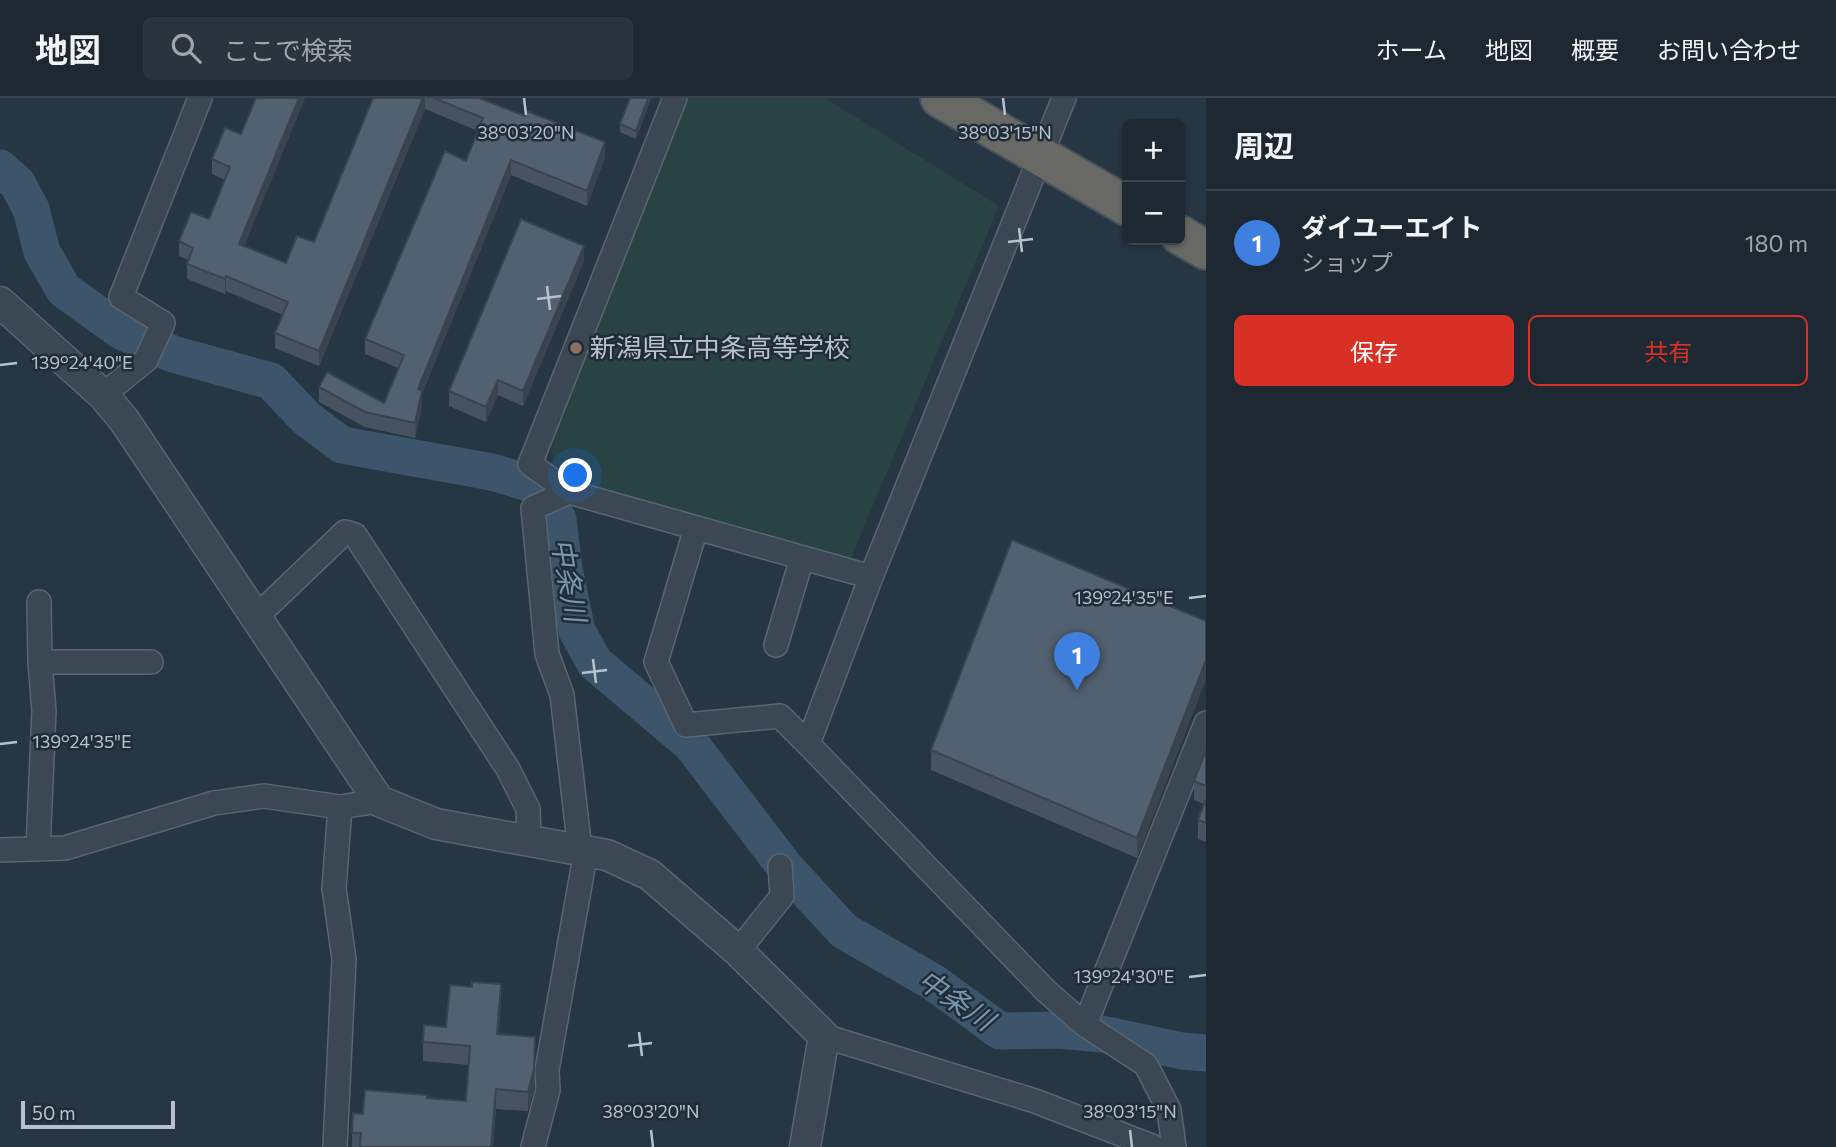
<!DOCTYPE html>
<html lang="ja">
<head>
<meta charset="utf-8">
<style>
  body { margin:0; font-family:Commissioner,"Noto Sans JP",sans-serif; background:#2a343e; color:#f1f3f6 }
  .controls { position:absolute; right:21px; top:21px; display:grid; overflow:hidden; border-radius:10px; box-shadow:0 2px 5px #0004 }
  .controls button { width:63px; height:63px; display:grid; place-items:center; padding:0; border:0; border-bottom:2px solid #3b444d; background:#1d2832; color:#f1f3f6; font:35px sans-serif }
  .scale { position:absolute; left:21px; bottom:18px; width:154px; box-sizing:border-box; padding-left:7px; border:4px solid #b8c2cc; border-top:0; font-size:19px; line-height:24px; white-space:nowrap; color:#b8c2cc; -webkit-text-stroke:5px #202c38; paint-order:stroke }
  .you { position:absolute; left:576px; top:378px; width:24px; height:24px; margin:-18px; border:5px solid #fff; border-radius:50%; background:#1a73e8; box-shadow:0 0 0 10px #1a73e833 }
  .badge { display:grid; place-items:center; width:46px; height:46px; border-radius:50%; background:#d93025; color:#fff; font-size:23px; font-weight:700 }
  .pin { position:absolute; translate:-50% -58px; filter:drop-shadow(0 2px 4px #0008) }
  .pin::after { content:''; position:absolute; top:37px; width:24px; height:21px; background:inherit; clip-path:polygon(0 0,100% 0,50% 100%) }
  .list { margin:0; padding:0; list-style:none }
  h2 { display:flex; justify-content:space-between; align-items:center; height:91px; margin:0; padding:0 28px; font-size:30px }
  h2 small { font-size:23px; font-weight:400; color:#a0a6ac }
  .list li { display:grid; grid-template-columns:46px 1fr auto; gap:21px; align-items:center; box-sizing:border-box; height:105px; padding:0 28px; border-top:2px solid #3b444d }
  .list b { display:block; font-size:26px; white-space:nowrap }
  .list p { margin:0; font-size:23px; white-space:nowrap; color:#a0a6ac }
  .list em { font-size:23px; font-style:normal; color:#a0a6ac }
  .actions { display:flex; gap:14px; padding:21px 28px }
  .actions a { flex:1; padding:16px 0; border:2px solid #d93025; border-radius:10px; text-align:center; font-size:24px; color:#d93025 }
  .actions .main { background:#d93025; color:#fff }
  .icon { flex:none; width:38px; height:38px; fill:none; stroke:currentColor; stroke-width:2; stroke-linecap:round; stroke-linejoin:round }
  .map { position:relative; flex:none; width:1206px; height:1049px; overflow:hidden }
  header { display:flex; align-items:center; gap:42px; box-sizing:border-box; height:98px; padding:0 35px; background:#1d2832; border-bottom:2px solid #3b444d }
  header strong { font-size:33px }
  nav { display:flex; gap:38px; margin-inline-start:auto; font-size:24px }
  .search { width:490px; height:63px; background:#2a343e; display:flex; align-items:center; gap:18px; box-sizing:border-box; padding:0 24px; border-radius:10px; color:#a0a6ac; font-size:26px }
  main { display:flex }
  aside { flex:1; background:#1d2832 }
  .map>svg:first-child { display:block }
  .pitch { fill:#294344 }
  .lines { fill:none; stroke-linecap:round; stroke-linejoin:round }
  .river { stroke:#3d556b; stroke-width:37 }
  .minor-casing { stroke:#596570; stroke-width:26 }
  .tertiary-casing { stroke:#596570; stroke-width:33 }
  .trunk-casing { stroke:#46525d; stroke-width:42 }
  .minor { stroke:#3b4752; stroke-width:23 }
  .tertiary { stroke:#3b4752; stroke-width:30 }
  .trunk { stroke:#686865; stroke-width:38 }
  .wall { fill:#475360 }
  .shaded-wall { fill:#39444e }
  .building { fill:#526170; stroke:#39444e; stroke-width:2 }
  .ticks { fill:none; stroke:#b8c2cc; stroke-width:2.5 }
  .education-dot { fill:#8d6e63; stroke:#202c38; stroke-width:2.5 }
  .labels { text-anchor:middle; stroke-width:5; stroke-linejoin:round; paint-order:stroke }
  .poi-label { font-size:26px; fill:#b8c2cc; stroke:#202c38; text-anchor:start }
  .water-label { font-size:28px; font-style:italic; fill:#7996af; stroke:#202c38 }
  .ticks-label { font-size:18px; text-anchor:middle; fill:#b8c2cc; stroke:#202c38; stroke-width:5; stroke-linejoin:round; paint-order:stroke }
</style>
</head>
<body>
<header>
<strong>地図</strong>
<div class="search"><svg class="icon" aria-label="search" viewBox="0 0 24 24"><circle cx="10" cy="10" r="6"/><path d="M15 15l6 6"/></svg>ここで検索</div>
<nav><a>ホーム</a><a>地図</a><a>概要</a><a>お問い合わせ</a></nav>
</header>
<main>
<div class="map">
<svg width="1206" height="1049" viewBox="0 0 1206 1049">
  <rect width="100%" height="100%" fill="#273643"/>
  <path class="pitch" d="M 688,0 L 825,0 L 999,108 L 850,462 L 573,385 L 553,364 L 550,339 Z"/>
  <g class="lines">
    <path class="river" d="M 0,70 L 17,85 L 31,111 L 42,154 L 64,192 L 121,233 L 173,256 L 271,283 L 306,320 L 342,347 L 492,374 L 535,387 L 558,421 L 564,471 L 577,533 L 595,565 L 691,646 L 785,769 L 844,833 L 933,884 L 1000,933 L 1059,932 L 1102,936 L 1182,953 L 1206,955"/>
    <defs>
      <path id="minor" d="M 675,0 L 530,366 L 569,394 L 871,479
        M 1064,0 L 871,479 L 808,646 L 1046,893 L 1085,927 L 1146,967 L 1169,1012 L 1174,1049
        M 103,297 L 146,262 L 163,225 L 121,199 L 200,0
        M 569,394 L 533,410 L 547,556 L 562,597 L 580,752
        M 696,430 L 656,564 L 686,627 L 780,618 L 808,646
        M 256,519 L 345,434 L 355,437 L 508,671 L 528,711 L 529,743
        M 776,547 L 802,460
        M 40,564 L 151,564
        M 38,751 L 44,613 L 40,564 L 39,504
        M 0,752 L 65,750 L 214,705 L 264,698 L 340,709 L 379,703
        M 738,853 L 782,798 L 780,768
        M 1085,927 L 1206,625
        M 824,938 L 1035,1003 L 1154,1049
        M 335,1049 L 344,861 L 334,790 L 340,709
        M 533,1049 L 548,992 L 547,972 L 586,753"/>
      <path id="tertiary" d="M 0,204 L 103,297 L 124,322 L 379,703 L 436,726 L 607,757 L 650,777 L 738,853 L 824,938 L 805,1049"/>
      <path id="trunk" d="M 940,0 L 1127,108
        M 1180,137 L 1206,152"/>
    </defs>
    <use href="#minor" class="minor-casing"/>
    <use href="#tertiary" class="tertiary-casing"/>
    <use href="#trunk" class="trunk-casing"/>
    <use href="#minor" class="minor"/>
    <use href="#tertiary" class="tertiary"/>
    <use href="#trunk" class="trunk"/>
  </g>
  <path class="wall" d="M 305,0 L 244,148 L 286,165 L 314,144 L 373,0 L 479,0 L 605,59 L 587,108 L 511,77 L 422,296 L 422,308 L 415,340 L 365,329 L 319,304 L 319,289 L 384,305 L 398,270 L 365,256 L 365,241 L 466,63 L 478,33 L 425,11 L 319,268 L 275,250 L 275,235 L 283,217 L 226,193 L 225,196 L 187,181 L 187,166 L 188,162 L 179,158 L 179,143 L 209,121 L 225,82 L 212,76 L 212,61 L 241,36 Z
    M 651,0 L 636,41 L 620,34 L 620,26 Z
    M 584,163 L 523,308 L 498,297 L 486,324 L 449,308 L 449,293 Z
    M 1206,523 L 1137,760 L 931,672 L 931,652 Z
    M 1206,652 L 1206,744 L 1198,741 L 1198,722 L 1204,706 L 1194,702 L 1194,683 Z
    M 501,906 L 498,936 L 535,958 L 534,991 L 528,1013 L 496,1011 L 493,1049 L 352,1049 L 352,1035 L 363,1016 L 427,1000 L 466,1003 L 469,967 L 423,963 L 423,944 L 446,929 Z"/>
  <path class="shaded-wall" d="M 299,0 L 305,0 L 239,161 L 239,146 Z
    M 423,0 L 425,0 L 425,11 L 319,268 L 319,253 Z
    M 648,0 L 651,0 L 636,41 L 636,33 Z
    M 605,44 L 605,59 L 587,108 L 587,93 Z
    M 511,62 L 511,77 L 422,296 L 422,308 L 415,340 L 418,291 Z
    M 584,148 L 584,163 L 523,308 L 523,293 Z
    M 226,178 L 226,193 L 225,196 L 225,181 Z
    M 498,282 L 498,297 L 486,324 L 486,309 Z
    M 1206,562 L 1206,582 L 1137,760 L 1137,740 Z
    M 501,886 L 501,906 L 497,956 L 497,936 Z
    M 535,939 L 534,991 L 528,1013 L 528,994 Z
    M 496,991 L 496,1011 L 493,1049 L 491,1049 Z"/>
  <path class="building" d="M 256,0 L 299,0 L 239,146 L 286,165 L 297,138 L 314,144 L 373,0 L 423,0 L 319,253 L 275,235 L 288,204 L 226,178 L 225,181 L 187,166 L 193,150 L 179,143 L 191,114 L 209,121 L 230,69 L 212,61 L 225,30 L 241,36 Z
    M 434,0 L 479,0 L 525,18 L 527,13 L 605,44 L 587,93 L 511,62 L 418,291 L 422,293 L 415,325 L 365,314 L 319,289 L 327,274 L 384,305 L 404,257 L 365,241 L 445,53 L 466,63 L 483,20 Z
    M 630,0 L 648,0 L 636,33 L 620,26 Z
    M 521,121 L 584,148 L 523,293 L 498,282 L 486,309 L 449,293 Z
    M 1012,442 L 1206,523 L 1206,562 L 1137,740 L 931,652 Z
    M 1206,652 L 1206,688 L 1194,683 Z
    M 1206,701 L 1206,725 L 1198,722 Z
    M 472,884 L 501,886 L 497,936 L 535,939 L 534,971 L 528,994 L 496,991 L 491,1049 L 360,1049 L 361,1035 L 352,1035 L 353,1015 L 363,1016 L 365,992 L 427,997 L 427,1000 L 466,1003 L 470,948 L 423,944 L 424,927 L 446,929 L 450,887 L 472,889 Z"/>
  <path class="ticks" d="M 524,0 L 526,17M 1003,0 L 1005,17M 1019,130 L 1022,154M 1008,144 L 1033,141M 547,188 L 550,212M 537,201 L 561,198M 0,267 L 17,265M 1189,500 L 1206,498M 593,561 L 596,585M 582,575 L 607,572M 0,646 L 17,644M 1189,879 L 1206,877M 639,934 L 642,958M 628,948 L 652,945M 651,1032 L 653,1049M 1130,1032 L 1132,1049"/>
  <circle class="education-dot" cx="576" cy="250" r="7"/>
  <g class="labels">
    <g class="poi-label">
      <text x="590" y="259">新潟県立中条高等学校</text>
    </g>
    <g class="water-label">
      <text transform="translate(569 482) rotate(80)" y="10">中条川</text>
      <text transform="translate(956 902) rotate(34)" y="10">中条川</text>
    </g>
  </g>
  <g class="ticks-label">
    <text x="526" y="41">38°03'20"N</text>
    <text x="1005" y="41">38°03'15"N</text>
    <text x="82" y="271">139°24'40"E</text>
    <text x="1124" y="506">139°24'35"E</text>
    <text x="82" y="650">139°24'35"E</text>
    <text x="1124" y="885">139°24'30"E</text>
    <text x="651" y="1020">38°03'20"N</text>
    <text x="1130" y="1020">38°03'15"N</text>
  </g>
</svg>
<div class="controls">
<button>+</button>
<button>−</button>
</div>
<div class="scale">50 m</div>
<div class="you"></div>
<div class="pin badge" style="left:1077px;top:592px;background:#3f7fe0">1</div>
</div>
<aside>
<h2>周辺<small></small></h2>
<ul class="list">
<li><span class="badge" style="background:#3f7fe0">1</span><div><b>ダイユーエイト</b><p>ショップ</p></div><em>180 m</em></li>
</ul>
<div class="actions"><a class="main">保存</a><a>共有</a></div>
</aside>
</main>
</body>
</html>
